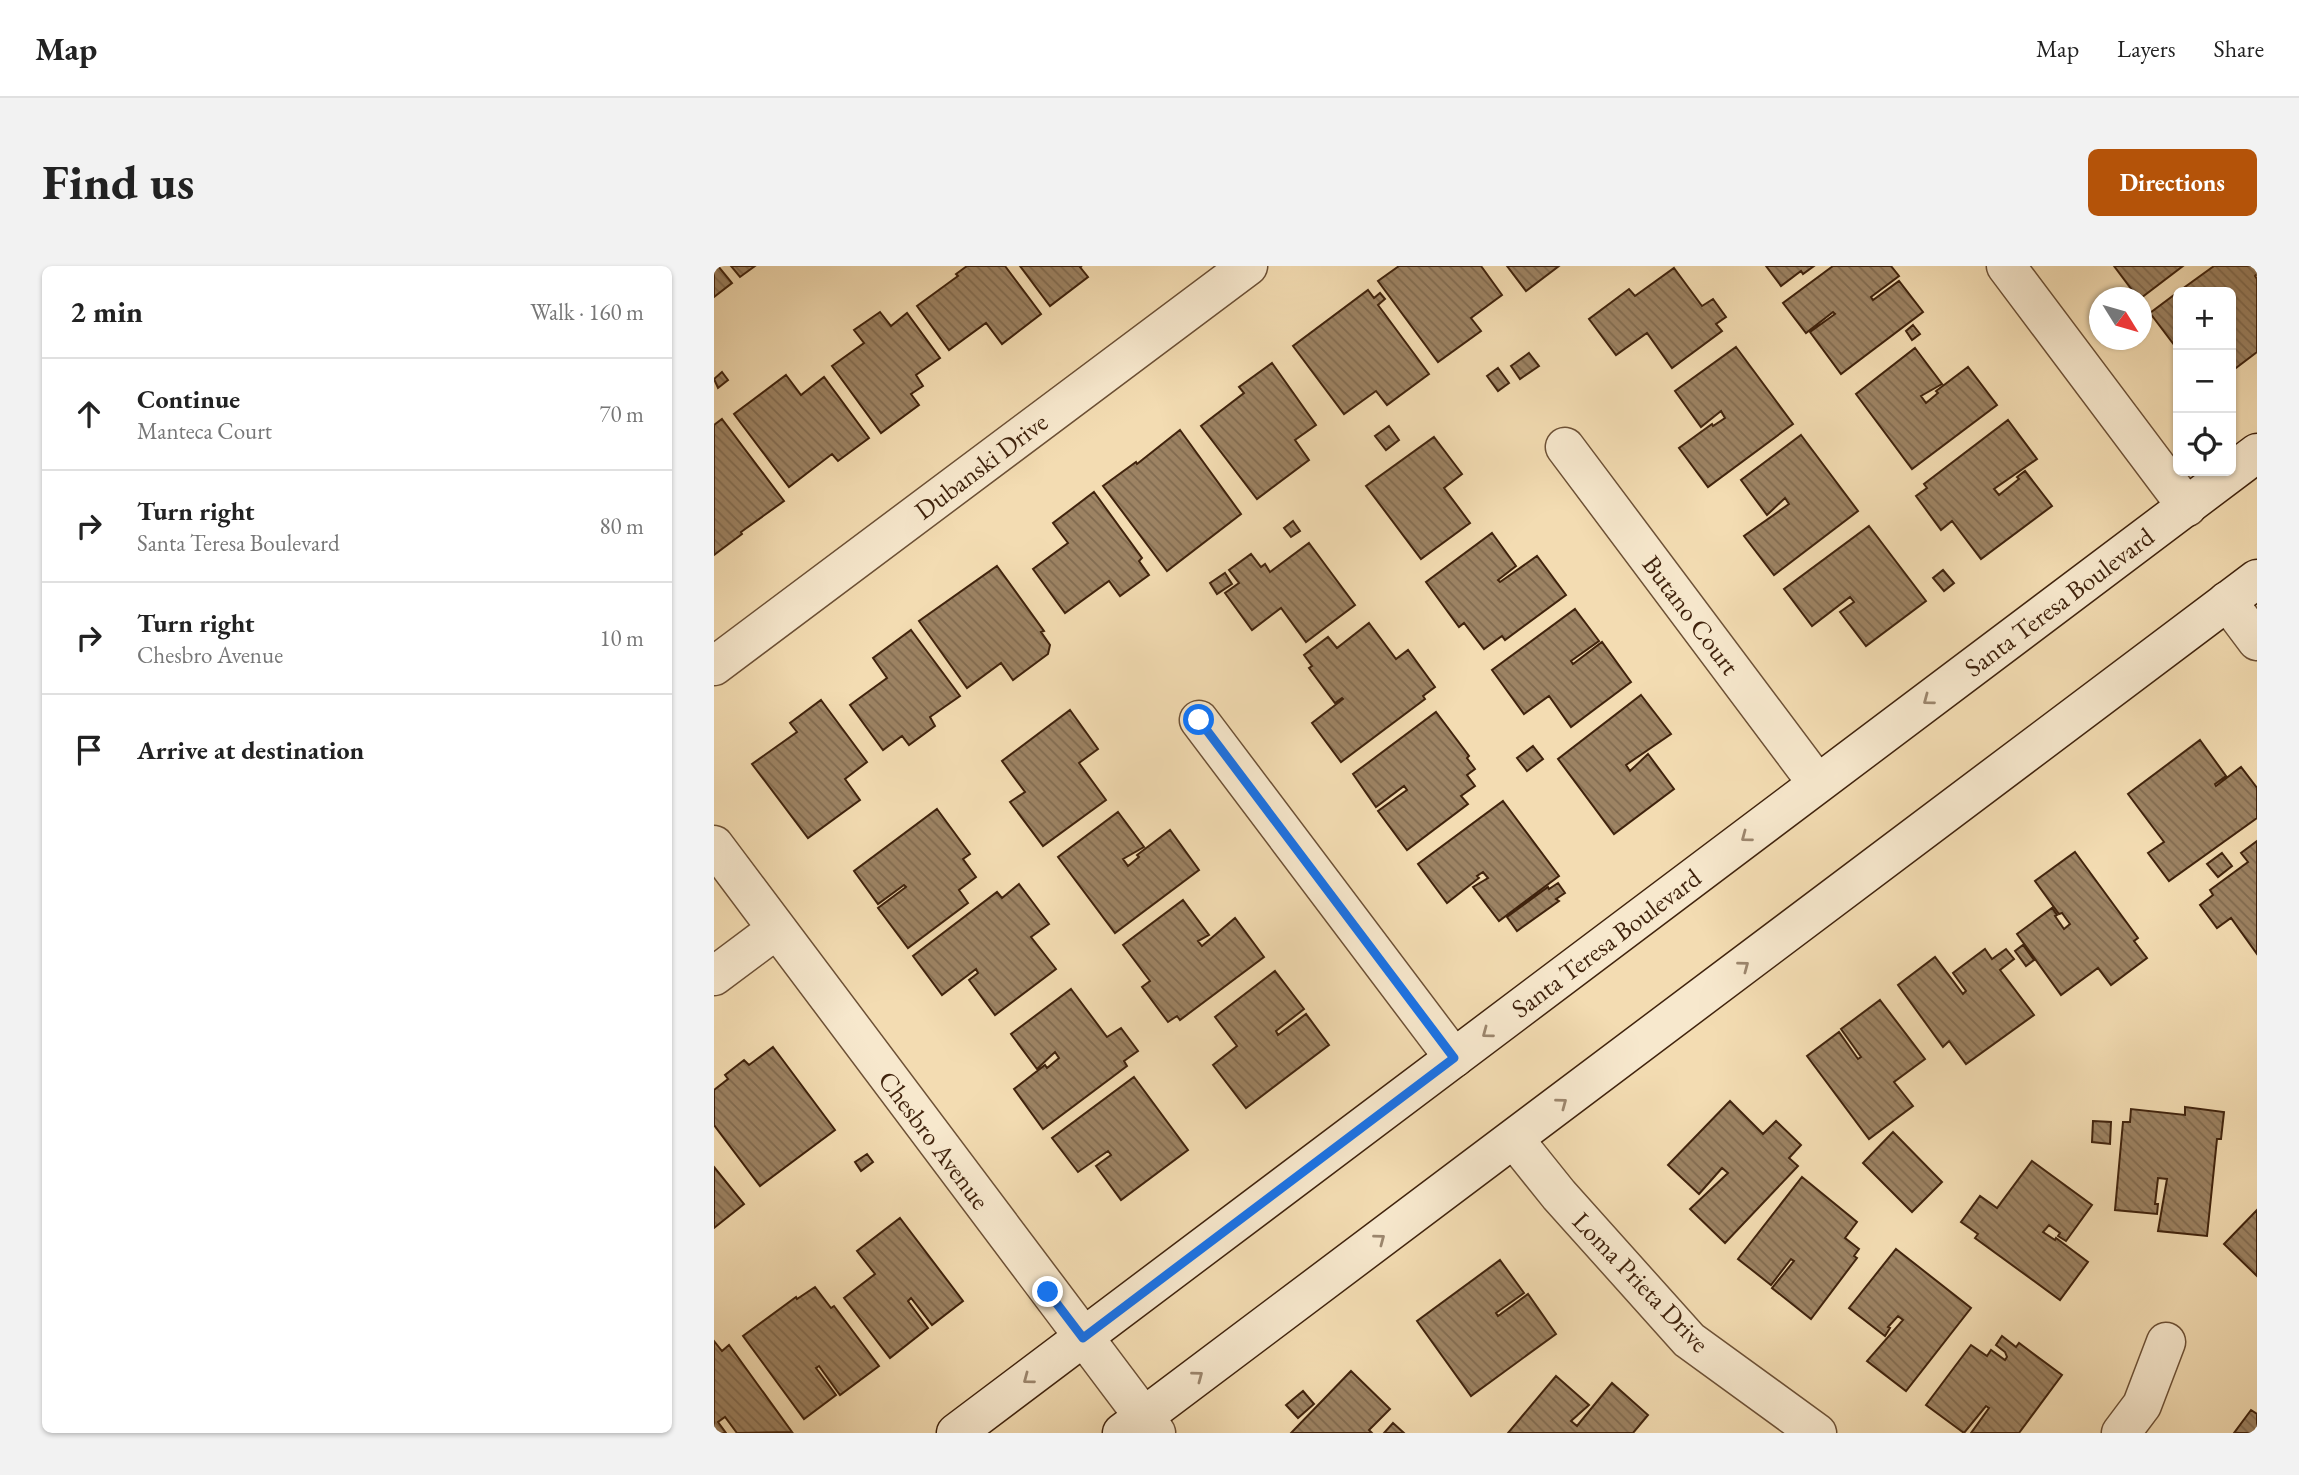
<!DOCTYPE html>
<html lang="en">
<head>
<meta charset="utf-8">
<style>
  body { margin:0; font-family:"EB Garamond",serif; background:#f2f2f2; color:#222 }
  .controls { position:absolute; right:21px; top:21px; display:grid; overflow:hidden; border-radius:10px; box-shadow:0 2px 5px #0004 }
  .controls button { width:63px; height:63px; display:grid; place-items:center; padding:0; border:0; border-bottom:2px solid #e0e0e0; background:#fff; color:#222; font:35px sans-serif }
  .compass { position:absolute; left:1375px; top:21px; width:63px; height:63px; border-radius:50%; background:#fff; box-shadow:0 2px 5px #0004; rotate:127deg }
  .stop { position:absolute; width:21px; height:21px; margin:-16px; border:5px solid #1a73e8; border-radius:50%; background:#fff }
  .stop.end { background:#1a73e8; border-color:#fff; box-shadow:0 2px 7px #0008 }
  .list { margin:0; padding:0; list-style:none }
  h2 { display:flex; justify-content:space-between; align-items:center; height:91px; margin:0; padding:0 28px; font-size:30px }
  h2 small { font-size:23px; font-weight:400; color:#767676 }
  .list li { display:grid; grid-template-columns:46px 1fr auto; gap:21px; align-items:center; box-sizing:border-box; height:112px; padding:0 28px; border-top:2px solid #e0e0e0 }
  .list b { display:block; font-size:26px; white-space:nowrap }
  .list p { margin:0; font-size:23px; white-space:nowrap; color:#767676 }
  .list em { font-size:23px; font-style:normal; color:#767676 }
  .icon { flex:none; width:38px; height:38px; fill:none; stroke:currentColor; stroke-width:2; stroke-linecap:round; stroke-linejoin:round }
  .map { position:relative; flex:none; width:1543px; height:1167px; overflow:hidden; border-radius:10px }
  header { display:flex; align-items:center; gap:42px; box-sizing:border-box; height:98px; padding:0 35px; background:#fff; border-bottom:2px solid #e0e0e0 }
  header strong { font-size:33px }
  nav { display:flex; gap:38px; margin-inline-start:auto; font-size:24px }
  .intro { display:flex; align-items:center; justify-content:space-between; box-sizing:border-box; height:168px; padding:0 42px }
  h1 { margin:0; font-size:49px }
  .button { padding:18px 32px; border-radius:10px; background:#b45309; color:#fff; font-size:24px; font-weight:700 }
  main { display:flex; gap:42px; padding:0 42px }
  aside { flex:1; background:#fff; border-radius:10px; box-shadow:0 2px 5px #0004 }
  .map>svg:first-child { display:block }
  .building { fill:url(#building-back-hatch); stroke:#40230d; stroke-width:2 }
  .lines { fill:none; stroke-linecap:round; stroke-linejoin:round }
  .street-casing { stroke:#6d5136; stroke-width:41 }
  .secondary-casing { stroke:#40230d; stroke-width:41 }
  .street { stroke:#f7e8cd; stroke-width:38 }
  .secondary { stroke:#f7e8cd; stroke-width:38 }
  .oneway { stroke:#9c866d }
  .route { stroke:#1a73e8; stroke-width:9 }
  .labels { text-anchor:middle; stroke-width:6; stroke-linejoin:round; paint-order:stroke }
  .street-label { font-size:26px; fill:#40230d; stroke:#f7e8cd }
</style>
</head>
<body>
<header>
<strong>Map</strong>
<nav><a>Map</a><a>Layers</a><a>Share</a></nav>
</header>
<div class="intro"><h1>Find us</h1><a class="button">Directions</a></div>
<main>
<aside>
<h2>2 min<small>Walk · 160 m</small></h2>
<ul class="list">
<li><svg class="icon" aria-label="ahead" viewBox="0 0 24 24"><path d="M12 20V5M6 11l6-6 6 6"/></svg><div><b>Continue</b><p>Manteca Court</p></div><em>70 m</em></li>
<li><svg class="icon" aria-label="right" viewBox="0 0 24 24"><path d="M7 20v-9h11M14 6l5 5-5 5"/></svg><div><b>Turn right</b><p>Santa Teresa Boulevard</p></div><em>80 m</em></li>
<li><svg class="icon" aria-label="right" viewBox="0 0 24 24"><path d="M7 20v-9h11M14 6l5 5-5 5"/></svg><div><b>Turn right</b><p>Chesbro Avenue</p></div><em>10 m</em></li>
<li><svg class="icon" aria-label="arrive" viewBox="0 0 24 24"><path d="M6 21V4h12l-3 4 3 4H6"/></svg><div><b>Arrive at destination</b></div></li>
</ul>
</aside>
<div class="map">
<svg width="1543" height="1167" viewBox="0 0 1543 1167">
  <defs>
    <pattern id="building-back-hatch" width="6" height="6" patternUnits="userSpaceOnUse" patternTransform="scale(1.75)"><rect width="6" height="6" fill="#9d8363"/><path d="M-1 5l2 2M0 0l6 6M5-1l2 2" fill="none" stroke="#816b50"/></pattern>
  </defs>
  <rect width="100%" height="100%" fill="#f3dcb2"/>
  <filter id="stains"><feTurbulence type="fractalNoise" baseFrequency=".00286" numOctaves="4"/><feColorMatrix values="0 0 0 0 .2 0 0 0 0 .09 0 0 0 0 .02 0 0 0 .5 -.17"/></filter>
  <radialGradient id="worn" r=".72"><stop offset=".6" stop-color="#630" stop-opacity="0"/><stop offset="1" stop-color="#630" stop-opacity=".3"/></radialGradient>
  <path class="building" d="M 0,0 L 4,0 L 18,17 L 0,31 Z
    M 17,0 L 41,0 L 26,11 Z
    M 253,0 L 291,0 L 327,48 L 288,78 L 272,57 L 235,84 L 203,40 L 244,10 L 242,8 Z
    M 306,0 L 368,0 L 366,1 L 374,11 L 336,40 Z
    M 685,0 L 767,0 L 788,29 L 757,52 L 767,65 L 724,96 L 664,15 Z
    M 793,0 L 845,0 L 812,25 Z
    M 1052,0 L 1100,0 L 1089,8 L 1087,5 L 1067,20 Z
    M 1119,0 L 1177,0 L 1185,10 L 1157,31 L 1159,34 L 1185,15 L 1209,46 L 1127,108 L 1096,66 L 1121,48 L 1119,46 L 1092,67 L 1069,37 Z
    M 1400,0 L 1469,0 L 1427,32 L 1424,32 Z
    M 1500,0 L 1543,0 L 1543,8 L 1541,10 L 1543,13 L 1543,86 L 1518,105 L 1517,26 L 1464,26 Z
    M 960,2 L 988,40 L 999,33 L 1012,51 L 1002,58 L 1008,65 L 958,102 L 933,67 L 902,89 L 875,53 L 915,23 L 921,30 Z
    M 654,24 L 660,32 L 666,27 L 671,33 L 664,39 L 715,108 L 673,139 L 662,125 L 630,148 L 579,80 Z
    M 1464,26 L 1464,84 L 1436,47 Z
    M 166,46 L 177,60 L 193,47 L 226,92 L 202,109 L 209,120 L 197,128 L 205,139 L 167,167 L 118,100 L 150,77 L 140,64 Z
    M 1199,59 L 1206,68 L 1198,74 L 1192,65 Z
    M 1022,81 L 1079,158 L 994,221 L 965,182 L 998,158 L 999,160 L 1011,152 L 1007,145 L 987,161 L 961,125 Z
    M 1201,82 L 1228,118 L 1207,130 L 1212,137 L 1224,127 L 1222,125 L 1254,101 L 1283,139 L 1198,203 L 1142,128 Z
    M 815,87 L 825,100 L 806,113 L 797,100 Z
    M 558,97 L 602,159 L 581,174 L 595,194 L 543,233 L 487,160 L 530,127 L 525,121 Z
    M 784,102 L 795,117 L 784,125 L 773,110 Z
    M 8,106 L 14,114 L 4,122 L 0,113 Z
    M 72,109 L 87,129 L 110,111 L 155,172 L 124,195 L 118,188 L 75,221 L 20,148 Z
    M 8,153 L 70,235 L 27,266 L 28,268 L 0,289 L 0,159 Z
    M 1294,154 L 1323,193 L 1280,223 L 1285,229 L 1305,213 L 1303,211 L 1311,205 L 1338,240 L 1267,293 L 1238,255 L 1227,264 L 1202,230 L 1213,222 L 1210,218 Z
    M 675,160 L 685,174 L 672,184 L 661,170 Z
    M 466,164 L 527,248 L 453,305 L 389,220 L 422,196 L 423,198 Z
    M 1087,169 L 1144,245 L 1060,309 L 1030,270 L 1075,238 L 1071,232 L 1053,249 L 1027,214 Z
    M 720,171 L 748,208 L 730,222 L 756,257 L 707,293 L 652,220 Z
    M 380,226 L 428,292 L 425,295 L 435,309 L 406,330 L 395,315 L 351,347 L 319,303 L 354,277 L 339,257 Z
    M 579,255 L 586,265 L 577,271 L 570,262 Z
    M 1155,260 L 1212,335 L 1152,380 L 1126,346 L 1140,336 L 1136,331 L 1098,360 L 1070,323 Z
    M 778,267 L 802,300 L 784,314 L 786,316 L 823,290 L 852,329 L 791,374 L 788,370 L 770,383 L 750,357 L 745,361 L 712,316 Z
    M 595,277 L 641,339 L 592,376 L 567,342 L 538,364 L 511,327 L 525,317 L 515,304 L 537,288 L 547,301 L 551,298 L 556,306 Z
    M 283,300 L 330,365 L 327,366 L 336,379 L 334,388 L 299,414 L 287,397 L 253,422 L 205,355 Z
    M 1229,304 L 1240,317 L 1230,325 L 1219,312 Z
    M 511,307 L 518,318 L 503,328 L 496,317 Z
    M 861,343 L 885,375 L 857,395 L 859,398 L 888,376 L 917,416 L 857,461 L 835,430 L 810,448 L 778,404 Z
    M 655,357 L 682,393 L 694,384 L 721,421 L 709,430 L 711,433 L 627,496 L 598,457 L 629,433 L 628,432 L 621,437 L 595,402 L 598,400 L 590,389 L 614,371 L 623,382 Z
    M 197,364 L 246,430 L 216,451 L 221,460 L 195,479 L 188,470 L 169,484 L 136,439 L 173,412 L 159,392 Z
    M 927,429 L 957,468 L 912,499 L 916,505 L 934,488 L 960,523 L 900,568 L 844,493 Z
    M 107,434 L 153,496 L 131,513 L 146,534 L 94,572 L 38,498 L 83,466 L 76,457 Z
    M 356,444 L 384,483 L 365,497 L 392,534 L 329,580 L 296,536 L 311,526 L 288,495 Z
    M 722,446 L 755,490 L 753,492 L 761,503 L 753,509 L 761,520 L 747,530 L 754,538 L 693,584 L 664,545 L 693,524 L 690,520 L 662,541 L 639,508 Z
    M 1486,474 L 1512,510 L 1501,518 L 1502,520 L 1527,501 L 1543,522 L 1543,552 L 1455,615 L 1434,587 L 1450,576 L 1414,528 Z
    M 819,480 L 829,493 L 813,505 L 803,492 Z
    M 789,535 L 845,610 L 785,655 L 759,621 L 774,612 L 769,606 L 763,610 L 765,612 L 733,637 L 704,598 Z
    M 223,543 L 256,588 L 249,593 L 262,611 L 245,624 L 254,637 L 194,682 L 164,642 L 192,621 L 190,619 L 164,638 L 140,605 Z
    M 404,546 L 430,581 L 409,593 L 414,600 L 425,591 L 423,589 L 456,564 L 485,604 L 401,667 L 344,591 Z
    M 1543,575 L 1543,688 L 1517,652 L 1503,662 L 1486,639 L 1499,629 L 1496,624 L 1534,596 L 1527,587 Z
    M 1361,586 L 1424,672 L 1420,675 L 1433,692 L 1397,719 L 1384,702 L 1347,729 L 1303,668 L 1338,642 L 1343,649 L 1341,650 L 1350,663 L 1356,658 L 1348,647 L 1345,648 L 1321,615 Z
    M 1508,587 L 1518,600 L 1504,611 L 1493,598 Z
    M 844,617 L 851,627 L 842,633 L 845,635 L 803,665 L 793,651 L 834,621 L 835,623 Z
    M 305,618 L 335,658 L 317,671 L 342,703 L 281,749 L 255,714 L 264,707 L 262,703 L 228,729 L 199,690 L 283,626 L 288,632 Z
    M 469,634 L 495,669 L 484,675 L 488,680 L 521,652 L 550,691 L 466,754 L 463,750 L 454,756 L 428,721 L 436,715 L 409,679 Z
    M 1309,679 L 1320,694 L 1312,700 L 1301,685 Z
    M 1271,683 L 1278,693 L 1292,683 L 1300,693 L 1286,704 L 1320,749 L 1252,798 L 1235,775 L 1229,781 L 1184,719 L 1221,691 L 1249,728 L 1252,725 L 1239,707 Z
    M 561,705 L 590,743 L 562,765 L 564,769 L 592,748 L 615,779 L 532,842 L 499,799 L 523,780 L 501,751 Z
    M 357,723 L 393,771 L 407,762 L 424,785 L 410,795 L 413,800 L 329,863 L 300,823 L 331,799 L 333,802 L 345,792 L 341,786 L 323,803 L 297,768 Z
    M 1166,734 L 1211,793 L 1180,816 L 1199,840 L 1155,873 L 1093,790 L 1125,766 L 1144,793 L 1147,791 L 1127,763 Z
    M 59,781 L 121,864 L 46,920 L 0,859 L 0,824 L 14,813 L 11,809 L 30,794 L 35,799 Z
    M 420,811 L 474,884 L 407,934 L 382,900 L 397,889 L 394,885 L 364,906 L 338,872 Z
    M 1016,835 L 1049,868 L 1062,855 L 1087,879 L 1075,892 L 1084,900 L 1011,977 L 976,943 L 1014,907 L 1008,902 L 985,928 L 954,899 Z
    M 1471,841 L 1510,846 L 1507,873 L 1503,873 L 1493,970 L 1444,965 L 1453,913 L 1444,912 L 1441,938 L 1444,938 L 1443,948 L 1401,944 L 1409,856 L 1416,856 L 1417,843 L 1471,849 Z
    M 1379,855 L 1397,856 L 1396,878 L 1378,876 Z
    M 1179,866 L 1228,916 L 1198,946 L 1149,897 Z
    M 153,888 L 159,896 L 147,905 L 141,896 Z
    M 1318,895 L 1378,939 L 1352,975 L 1344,970 L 1346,967 L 1335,959 L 1329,966 L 1341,974 L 1342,972 L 1374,996 L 1346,1034 L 1261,972 L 1264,968 L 1247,956 L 1266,930 L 1283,942 Z
    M 0,901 L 30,938 L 0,962 Z
    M 1088,911 L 1143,956 L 1131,972 L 1145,983 L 1140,990 L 1143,992 L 1097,1053 L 1058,1022 L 1080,995 L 1077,993 L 1057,1019 L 1024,993 Z
    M 1543,944 L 1543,1010 L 1510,978 Z
    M 186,952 L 249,1035 L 218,1059 L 197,1032 L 194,1035 L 214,1062 L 176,1092 L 130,1032 L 161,1008 L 143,985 Z
    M 1182,983 L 1257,1042 L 1192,1125 L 1153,1095 L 1189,1054 L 1184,1050 L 1174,1061 L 1176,1062 L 1171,1070 L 1135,1042 Z
    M 786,994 L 810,1027 L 782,1047 L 784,1050 L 814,1028 L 842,1068 L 757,1130 L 703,1055 Z
    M 101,1021 L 117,1042 L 120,1040 L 165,1100 L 126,1129 L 105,1100 L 102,1102 L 122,1129 L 90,1153 L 29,1070 L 82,1031 L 83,1033 Z
    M 1288,1070 L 1302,1081 L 1305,1077 L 1348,1109 L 1305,1167 L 1257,1167 L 1275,1142 L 1272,1140 L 1250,1167 L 1212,1139 L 1257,1079 L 1273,1090 L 1277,1084 L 1291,1094 L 1293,1091 L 1291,1086 L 1282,1079 Z
    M 0,1075 L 8,1085 L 15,1079 L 78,1166 L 23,1167 L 11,1151 L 4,1156 L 12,1167 L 0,1167 Z
    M 637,1105 L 676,1143 L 655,1164 L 658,1167 L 577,1167 Z
    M 842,1110 L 875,1139 L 857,1155 L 863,1160 L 898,1117 L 934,1149 L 919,1167 L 794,1167 Z
    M 589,1125 L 600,1138 L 584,1152 L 572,1139 Z
    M 1537,1144 L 1543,1148 L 1543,1167 L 1520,1167 Z
    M 679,1157 L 690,1167 L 670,1167 Z"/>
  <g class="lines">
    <defs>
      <path id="street" d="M 1292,0 L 1473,241
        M 851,181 L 1103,517
        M 1513,335 L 1543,375
        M 0,400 L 534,0
        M 485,454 L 740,792
        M 0,579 L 442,1167
        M 0,710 L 63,663
        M 800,873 L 845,929 L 975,1074 L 1103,1167
        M 1407,1167 L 1428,1139 L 1452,1076"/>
      <path id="secondary" d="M 242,1167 L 1543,187
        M 408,1167 L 1543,313"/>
    </defs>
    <use href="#street" class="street-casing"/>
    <use href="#secondary" class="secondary-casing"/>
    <use href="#street" class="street"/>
    <use href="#secondary" class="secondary"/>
  </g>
  <defs><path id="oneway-chevron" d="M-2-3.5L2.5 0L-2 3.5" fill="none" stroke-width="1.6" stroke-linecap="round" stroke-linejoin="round" transform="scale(1.75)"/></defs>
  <g class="oneway">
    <use href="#oneway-chevron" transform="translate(1214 434) rotate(143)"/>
    <use href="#oneway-chevron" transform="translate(1032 571) rotate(143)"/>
    <use href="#oneway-chevron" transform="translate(1030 700) rotate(-37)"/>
    <use href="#oneway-chevron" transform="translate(773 767) rotate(143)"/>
    <use href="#oneway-chevron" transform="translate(848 837) rotate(-37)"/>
    <use href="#oneway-chevron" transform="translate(666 973) rotate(-37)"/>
    <use href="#oneway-chevron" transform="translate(484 1110) rotate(-37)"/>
    <use href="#oneway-chevron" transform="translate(314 1113) rotate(143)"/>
  </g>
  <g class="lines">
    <path class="route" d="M 334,1026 L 369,1072 L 740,792 L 485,454"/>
  </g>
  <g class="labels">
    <g class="street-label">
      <text transform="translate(267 200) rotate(-37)" y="9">Dubanski Drive</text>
      <text transform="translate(1345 336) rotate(-37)" y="9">Santa Teresa Boulevard</text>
      <text transform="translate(977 349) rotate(53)" y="9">Butano Court</text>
      <text transform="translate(892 677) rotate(-37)" y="9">Santa Teresa Boulevard</text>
      <text transform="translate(220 874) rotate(53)" y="9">Chesbro Avenue</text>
      <text transform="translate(927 1016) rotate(46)" y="9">Loma Prieta Drive</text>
    </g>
  </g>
  <rect width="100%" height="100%" filter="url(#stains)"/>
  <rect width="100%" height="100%" fill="url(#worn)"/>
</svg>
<div class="controls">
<button>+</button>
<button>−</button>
<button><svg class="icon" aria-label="locate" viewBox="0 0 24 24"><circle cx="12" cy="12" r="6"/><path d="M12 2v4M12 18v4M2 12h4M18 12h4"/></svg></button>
</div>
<svg class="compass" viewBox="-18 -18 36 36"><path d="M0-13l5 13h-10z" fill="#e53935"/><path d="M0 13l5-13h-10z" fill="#767676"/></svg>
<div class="stop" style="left:485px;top:454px"></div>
<div class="stop end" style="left:334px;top:1026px"></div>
</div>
</main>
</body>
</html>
